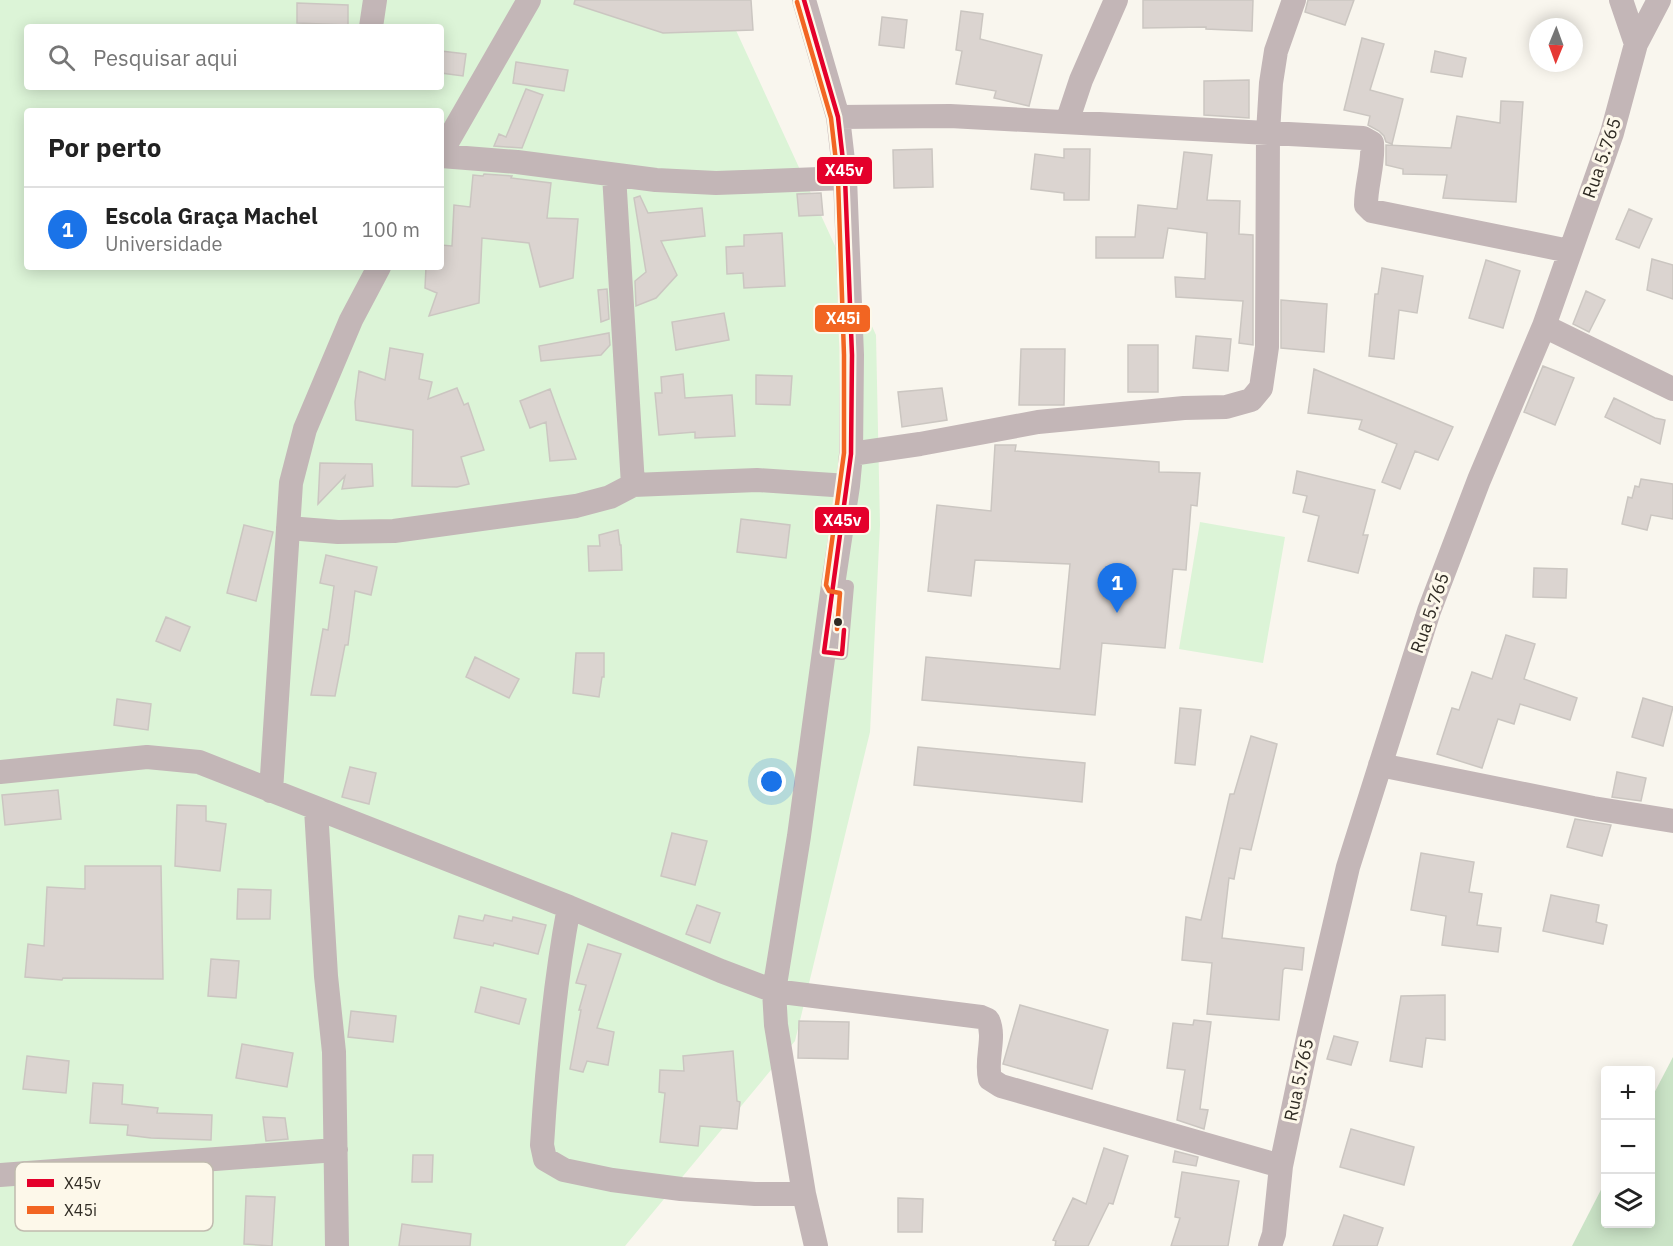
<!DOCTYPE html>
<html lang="pt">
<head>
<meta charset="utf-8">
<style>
  body { margin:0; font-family:"IBM Plex Sans",sans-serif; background:#f6f6f6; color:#222 }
  .controls { position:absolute; right:18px; bottom:18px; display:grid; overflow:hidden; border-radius:6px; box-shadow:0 3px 15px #0003 }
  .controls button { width:54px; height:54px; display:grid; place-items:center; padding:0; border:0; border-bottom:2px solid #e0e0e0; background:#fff; color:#222; font:30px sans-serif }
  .compass { position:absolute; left:1529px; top:18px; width:54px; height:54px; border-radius:50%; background:#fff; box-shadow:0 3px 15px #0003; rotate:181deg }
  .you { position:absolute; left:772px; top:782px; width:21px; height:21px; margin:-15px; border:4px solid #fff; border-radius:50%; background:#1a73e8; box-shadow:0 0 0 9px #1a73e833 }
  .badge { display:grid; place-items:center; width:39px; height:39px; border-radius:50%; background:#1a73e8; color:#fff; font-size:20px; font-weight:700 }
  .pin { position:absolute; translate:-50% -50px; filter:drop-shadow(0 2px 3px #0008) }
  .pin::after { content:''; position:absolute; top:32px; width:21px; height:18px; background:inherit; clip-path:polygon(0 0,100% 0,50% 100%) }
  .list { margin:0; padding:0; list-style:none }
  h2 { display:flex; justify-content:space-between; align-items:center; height:78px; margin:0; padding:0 24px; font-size:26px }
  h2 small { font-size:20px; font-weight:400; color:#767676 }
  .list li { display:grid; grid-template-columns:39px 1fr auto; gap:18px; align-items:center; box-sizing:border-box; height:84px; padding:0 24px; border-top:2px solid #e0e0e0 }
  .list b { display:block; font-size:22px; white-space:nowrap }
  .list p { margin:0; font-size:20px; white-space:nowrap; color:#767676 }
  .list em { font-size:20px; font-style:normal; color:#767676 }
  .icon { flex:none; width:33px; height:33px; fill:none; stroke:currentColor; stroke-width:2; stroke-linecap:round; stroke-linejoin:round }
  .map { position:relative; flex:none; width:1673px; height:1246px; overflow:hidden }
  .search { position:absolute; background:#fff; box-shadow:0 3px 15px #0003; left:24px; top:24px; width:420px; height:66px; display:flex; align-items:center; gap:15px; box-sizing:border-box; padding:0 21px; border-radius:6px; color:#767676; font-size:22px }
  .panel { position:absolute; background:#fff; box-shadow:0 3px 15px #0003; left:24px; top:108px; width:420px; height:162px; border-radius:6px }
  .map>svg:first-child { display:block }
  .green { fill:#dcf4d7; fill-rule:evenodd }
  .forest { fill:#cae3c6 }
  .building { fill:#dbd4d0; stroke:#cbc6c1; stroke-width:1.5 }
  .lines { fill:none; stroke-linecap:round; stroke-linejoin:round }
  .service { stroke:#c3b6b7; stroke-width:12 }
  .minor { stroke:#c3b6b7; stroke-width:24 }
  .bus-1-casing { stroke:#fdf8ea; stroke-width:9 }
  .bus-2-casing { stroke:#fdf8ea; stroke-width:9 }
  .bus-1 { stroke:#e4002b; stroke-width:4.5 }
  .bus-2 { stroke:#f26522; stroke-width:4.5 }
  .bus-dot { fill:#302c24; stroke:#fdf8ea; stroke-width:2 }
  .labels { text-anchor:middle; stroke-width:6; stroke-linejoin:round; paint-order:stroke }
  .street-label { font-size:18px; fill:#302c24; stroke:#fdf8ea }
  .key { fill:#fdf8ea; stroke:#c0bbaf; stroke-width:1.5 }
  .key-label { font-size:16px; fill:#302c24 }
  .line-badge { stroke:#fdf8ea; stroke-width:2 }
  .badge-label { font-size:16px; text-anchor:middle; font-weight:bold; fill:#fff }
</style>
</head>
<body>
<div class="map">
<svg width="1673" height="1246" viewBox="0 0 1673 1246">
  <rect width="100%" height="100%" fill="#f9f6ee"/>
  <path class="green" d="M 0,0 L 722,0 L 876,335 L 880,525 L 870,732 L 795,1041 L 625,1246 L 0,1246 ZM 27,27 L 441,27 L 441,87 L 27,87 ZM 27,111 L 441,111 L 441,267 L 27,267 Z
    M 1200,522 L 1285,537 L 1263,663 L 1179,649 Z"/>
  <path class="forest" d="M 1673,1057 L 1673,1246 L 1572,1246 L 1605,1182 L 1606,1224 L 1650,1224 L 1651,1099 Z"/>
  <path class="building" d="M 575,0 L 751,0 L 753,30 L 663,33 L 574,4 Z
    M 1143,0 L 1253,0 L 1252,31 L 1206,29 L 1206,27 L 1143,28 Z
    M 1308,0 L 1354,0 L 1345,25 L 1305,12 Z
    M 297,3 L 348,5 L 348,25 L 297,23 Z
    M 961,11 L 983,14 L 980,39 L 1042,55 L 1029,106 L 994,98 L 996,91 L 956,84 L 962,51 L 956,50 Z
    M 882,17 L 907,20 L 904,48 L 879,45 Z
    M 1362,38 L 1384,44 L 1370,90 L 1403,99 L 1392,144 L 1386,142 L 1384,136 L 1379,131 L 1368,125 L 1370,116 L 1344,110 Z
    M 441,51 L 466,54 L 463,76 L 441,73 Z
    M 1435,51 L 1466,58 L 1462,77 L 1431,72 Z
    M 516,62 L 568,70 L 564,91 L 513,83 Z
    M 1249,80 L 1249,118 L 1204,115 L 1204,81 Z
    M 526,89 L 543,95 L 522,148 L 494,146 L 499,134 L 506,137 Z
    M 1501,101 L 1523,102 L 1516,202 L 1443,198 L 1447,175 L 1403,174 L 1403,169 L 1386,165 L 1386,145 L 1451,148 L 1457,116 L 1500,123 Z
    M 932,149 L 933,187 L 894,188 L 893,150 Z
    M 1064,149 L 1090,149 L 1089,200 L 1064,200 L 1064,193 L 1031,189 L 1035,154 L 1064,158 Z
    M 1184,152 L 1212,155 L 1207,200 L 1240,201 L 1239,234 L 1253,235 L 1253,345 L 1239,343 L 1243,301 L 1176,297 L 1175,277 L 1205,279 L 1207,233 L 1168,228 L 1163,258 L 1096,258 L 1096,237 L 1135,237 L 1138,205 L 1177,209 Z
    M 484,174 L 512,176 L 511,178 L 551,183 L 547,218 L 578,219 L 573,278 L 540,287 L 529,243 L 482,238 L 479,303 L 429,316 L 437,293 L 425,288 L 426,267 L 441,267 L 441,245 L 452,246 L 454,205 L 470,207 L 473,175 L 483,176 Z
    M 821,193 L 823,215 L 799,216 L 797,194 Z
    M 640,196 L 648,213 L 702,208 L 705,236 L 661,241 L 677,275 L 656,298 L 636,306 L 635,281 L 646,272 L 634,198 Z
    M 1629,209 L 1652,219 L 1639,248 L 1616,239 Z
    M 782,233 L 785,286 L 744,288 L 743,273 L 727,274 L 726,247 L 744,246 L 744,235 Z
    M 1652,259 L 1673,265 L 1673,299 L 1647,290 Z
    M 1486,260 L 1520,271 L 1503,328 L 1469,318 Z
    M 1382,268 L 1423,276 L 1417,313 L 1399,310 L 1394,359 L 1369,356 L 1375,294 L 1378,294 Z
    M 607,289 L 609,319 L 601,322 L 598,290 Z
    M 1586,291 L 1605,300 L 1589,332 L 1573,324 Z
    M 1281,300 L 1327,304 L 1324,352 L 1281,348 Z
    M 724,313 L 729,340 L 676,350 L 672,322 Z
    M 609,333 L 610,345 L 601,355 L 541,361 L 539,346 Z
    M 1196,336 L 1231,339 L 1228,371 L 1193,368 Z
    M 1128,345 L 1158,345 L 1158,392 L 1128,392 Z
    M 390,348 L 423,354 L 419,379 L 432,382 L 428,399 L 457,388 L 464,405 L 468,403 L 484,450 L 461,457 L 469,484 L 457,487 L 412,486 L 413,430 L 356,420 L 355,402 L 359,371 L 385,380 Z
    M 1021,349 L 1065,349 L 1064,405 L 1019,405 Z
    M 1543,366 L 1574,378 L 1555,425 L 1524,412 Z
    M 1314,369 L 1453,427 L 1438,460 L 1415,451 L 1400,489 L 1382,482 L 1397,444 L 1359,429 L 1362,420 L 1308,413 Z
    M 683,374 L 685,398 L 732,395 L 735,436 L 695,438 L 695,432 L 659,435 L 655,393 L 662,393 L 661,377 Z
    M 756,375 L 792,376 L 790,405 L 756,404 Z
    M 942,388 L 947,420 L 902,427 L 898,392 Z
    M 550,389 L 560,417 L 576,459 L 550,461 L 546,422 L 530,428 L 520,401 Z
    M 1614,398 L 1655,418 L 1665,420 L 1660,444 L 1605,417 Z
    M 995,445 L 1016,445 L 1015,451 L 1159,462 L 1159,472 L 1200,473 L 1197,506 L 1191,505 L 1186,570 L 1173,569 L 1165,648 L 1102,643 L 1095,715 L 922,700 L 926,657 L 1060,669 L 1070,564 L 975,560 L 971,596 L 928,591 L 937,505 L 991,511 Z
    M 320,463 L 372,464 L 373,486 L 342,489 L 345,476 L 318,504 Z
    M 1297,471 L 1375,490 L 1363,535 L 1368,535 L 1358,573 L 1308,561 L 1319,516 L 1303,512 L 1307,496 L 1293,493 Z
    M 1641,479 L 1673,484 L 1673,519 L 1651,515 L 1647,530 L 1622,524 L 1628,497 L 1632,498 L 1635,486 L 1639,487 Z
    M 741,519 L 790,525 L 786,558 L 737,552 Z
    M 244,525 L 273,532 L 256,601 L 227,593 Z
    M 618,530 L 620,545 L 621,545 L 622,570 L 589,571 L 588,546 L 600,546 L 599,535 Z
    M 326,555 L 377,567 L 371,595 L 355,591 L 348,645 L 345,645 L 335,696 L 311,695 L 323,629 L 328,630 L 334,586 L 320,583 Z
    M 1534,568 L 1567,569 L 1566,598 L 1533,597 Z
    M 166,617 L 190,627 L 180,651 L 156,641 Z
    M 1506,635 L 1535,644 L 1524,679 L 1577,698 L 1570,720 L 1520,704 L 1514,724 L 1498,719 L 1482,768 L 1437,754 L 1452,708 L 1459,710 L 1472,672 L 1492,679 Z
    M 576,653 L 604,653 L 604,677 L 602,677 L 599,697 L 573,693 Z
    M 475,657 L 519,679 L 509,698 L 466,677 Z
    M 1643,698 L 1673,707 L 1663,746 L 1632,737 Z
    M 117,699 L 151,704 L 148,730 L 114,725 Z
    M 1180,708 L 1201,710 L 1195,765 L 1175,763 Z
    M 1251,736 L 1277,744 L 1251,850 L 1240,848 L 1234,879 L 1229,878 L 1222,938 L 1304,948 L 1302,970 L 1285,968 L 1283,970 L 1279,1020 L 1207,1014 L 1212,963 L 1182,960 L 1186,917 L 1201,920 L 1230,794 L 1234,794 Z
    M 918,747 L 1085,763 L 1082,802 L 914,785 Z
    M 350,767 L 376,773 L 369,804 L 342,797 Z
    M 1617,772 L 1646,778 L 1641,801 L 1612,797 Z
    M 58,790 L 61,819 L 5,825 L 2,795 Z
    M 177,805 L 206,806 L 206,821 L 226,824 L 220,871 L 175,866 Z
    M 1575,819 L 1611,825 L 1602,856 L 1567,847 Z
    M 672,833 L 707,841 L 695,885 L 661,876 Z
    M 1421,853 L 1474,862 L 1469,892 L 1482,894 L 1477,925 L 1501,928 L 1498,952 L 1442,945 L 1446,916 L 1411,910 Z
    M 85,866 L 161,866 L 163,979 L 63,978 L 62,980 L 25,977 L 28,944 L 44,946 L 47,887 L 85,889 Z
    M 238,889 L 271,890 L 270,919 L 237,919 Z
    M 1551,895 L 1599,905 L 1596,922 L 1607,925 L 1603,944 L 1543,931 Z
    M 697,905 L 720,913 L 710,943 L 686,934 Z
    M 485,915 L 512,921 L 513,917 L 546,925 L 538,954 L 494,943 L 493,946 L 454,938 L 459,916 L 483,921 Z
    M 588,944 L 621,954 L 597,1028 L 614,1032 L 608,1065 L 587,1061 L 583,1072 L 570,1069 L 581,1010 L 579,1010 L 586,985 L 576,983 Z
    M 211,959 L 239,961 L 236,998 L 208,996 Z
    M 481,987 L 526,999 L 519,1024 L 475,1012 Z
    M 1445,995 L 1445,1040 L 1426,1038 L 1422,1067 L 1390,1061 L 1401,996 Z
    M 1020,1005 L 1108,1030 L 1092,1089 L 1003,1064 Z
    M 351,1011 L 396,1016 L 393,1042 L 348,1037 Z
    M 1194,1020 L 1211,1022 L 1200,1109 L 1208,1110 L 1204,1129 L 1177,1120 L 1185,1070 L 1167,1068 L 1173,1023 L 1193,1025 Z
    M 799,1021 L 849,1022 L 848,1059 L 798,1058 Z
    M 1334,1036 L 1358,1042 L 1351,1065 L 1327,1059 Z
    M 242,1044 L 293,1053 L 287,1087 L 236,1078 Z
    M 733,1051 L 737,1101 L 740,1102 L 737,1129 L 700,1126 L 698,1146 L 660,1142 L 665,1093 L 659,1092 L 660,1070 L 684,1071 L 683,1056 Z
    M 27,1056 L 69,1061 L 66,1093 L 23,1089 Z
    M 93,1083 L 123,1085 L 122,1104 L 158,1108 L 157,1113 L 212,1115 L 211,1140 L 151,1138 L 127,1135 L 128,1125 L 90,1123 Z
    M 263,1117 L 285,1118 L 288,1139 L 266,1141 Z
    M 1351,1129 L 1414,1147 L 1404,1185 L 1340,1167 Z
    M 1104,1148 L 1128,1156 L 1113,1204 L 1109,1203 L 1088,1246 L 1055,1246 L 1056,1241 L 1053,1240 L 1073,1198 L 1086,1204 Z
    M 1175,1151 L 1198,1157 L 1196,1166 L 1173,1162 Z
    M 413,1155 L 433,1155 L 432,1182 L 412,1182 Z
    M 1182,1172 L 1239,1181 L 1228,1246 L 1171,1246 L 1180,1218 L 1175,1217 Z
    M 246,1196 L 275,1197 L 272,1246 L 244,1244 Z
    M 898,1198 L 923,1199 L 922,1232 L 898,1232 Z
    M 1344,1215 L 1383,1228 L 1377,1246 L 1333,1246 Z
    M 402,1224 L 471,1234 L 470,1246 L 399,1246 Z"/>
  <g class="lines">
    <path class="service" d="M 824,652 L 842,654 L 848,586 L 833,585"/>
    <path class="minor" d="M 804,0 L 838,117 L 845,178 L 852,355 L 851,454 L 848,486 L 833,585 L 799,836 L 774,991 L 776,1025 L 804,1194 L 816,1246
      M 1621,0 L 1636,44
      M 371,27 L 375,0
      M 838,117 L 950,116 L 1363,138 L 1372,143 C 1374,164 1366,184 1366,205 L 1372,211 L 1569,251
      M 1067,122 L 1081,80 L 1116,0
      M 441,153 L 529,0
      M 441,156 L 517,162 L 656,180 L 716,183 L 845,178
      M 614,175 L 633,485
      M 1544,326 L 1673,389
      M 851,454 L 920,444 L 1038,422 L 1184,408 L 1226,407 L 1251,400 L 1261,388 L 1267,347 L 1268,133 L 1271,83 L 1276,51 L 1294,0
      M 288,528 L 338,532 L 394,531 L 576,506 L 610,497 L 633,485 L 757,480 L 848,486
      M 1380,765 L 1593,808 L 1673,821
      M 0,772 L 147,757 L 199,762 L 569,907 L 721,971 L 774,991 L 981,1017 L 988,1020 C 996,1038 985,1059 990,1079 L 1001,1086 L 1281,1166
      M 271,791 L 291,483 L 305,429 L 351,320 L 379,267
      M 316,809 L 326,976 L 334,1052 L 337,1246
      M 569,907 C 554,986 547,1065 542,1145 L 545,1159 L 564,1170 L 612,1180 L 681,1189 L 755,1194 L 804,1194
      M 0,1175 L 336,1150
      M 1270,1246 L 1274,1234 L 1281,1166 L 1309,1033 L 1348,867 L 1429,611 L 1479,480 L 1544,326 L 1612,133 L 1636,44 L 1659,0"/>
    <defs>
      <path id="bus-1" d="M 804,0 L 838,117 L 845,178 L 852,355 L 851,454 L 824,652 L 842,654 L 844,630"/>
      <path id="bus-2" d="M 797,2 L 831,118 L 838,179 L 844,355 L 844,453 L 826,585 L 829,591 L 840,593 L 837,629"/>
    </defs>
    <use href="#bus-1" class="bus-1-casing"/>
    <use href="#bus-2" class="bus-2-casing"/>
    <use href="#bus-1" class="bus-1"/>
    <use href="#bus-2" class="bus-2"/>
  </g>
  <circle class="bus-dot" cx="838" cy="622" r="5"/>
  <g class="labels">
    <g class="street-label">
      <text transform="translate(1602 158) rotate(-71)" y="6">Rua 5.765</text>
      <text transform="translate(1430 613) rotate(-71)" y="6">Rua 5.765</text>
      <text transform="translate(1299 1080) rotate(-78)" y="6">Rua 5.765</text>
    </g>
  </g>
  <rect x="15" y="1162" width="198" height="69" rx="9" class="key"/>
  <rect x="27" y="1179" width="27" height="8" fill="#e4002b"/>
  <rect x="27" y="1206" width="27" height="8" fill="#f26522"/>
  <g class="key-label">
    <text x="64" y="1189">X45v</text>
    <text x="64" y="1216">X45i</text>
  </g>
  <g class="line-badge">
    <rect x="816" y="156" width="57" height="29" rx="6" fill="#e4002b"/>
    <rect x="814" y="304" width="57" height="29" rx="6" fill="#f26522"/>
    <rect x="814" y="506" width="56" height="28" rx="6" fill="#e4002b"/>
  </g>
  <g class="badge-label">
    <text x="844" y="176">X45v</text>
    <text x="843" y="324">X45i</text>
    <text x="842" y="526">X45v</text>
  </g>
</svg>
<div class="controls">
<button>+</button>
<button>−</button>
<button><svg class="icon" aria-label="layers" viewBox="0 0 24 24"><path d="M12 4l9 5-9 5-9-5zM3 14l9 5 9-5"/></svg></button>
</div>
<svg class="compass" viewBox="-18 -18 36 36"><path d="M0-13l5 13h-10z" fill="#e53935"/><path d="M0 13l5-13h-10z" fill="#767676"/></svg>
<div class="you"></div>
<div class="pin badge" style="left:1117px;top:613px">1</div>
<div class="search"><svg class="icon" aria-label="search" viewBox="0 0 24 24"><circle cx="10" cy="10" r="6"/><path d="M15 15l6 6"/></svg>Pesquisar aqui</div>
<section class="panel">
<h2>Por perto<small></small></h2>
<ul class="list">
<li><span class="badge">1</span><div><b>Escola Graça Machel</b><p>Universidade</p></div><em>100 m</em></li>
</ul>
</section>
</div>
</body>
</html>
